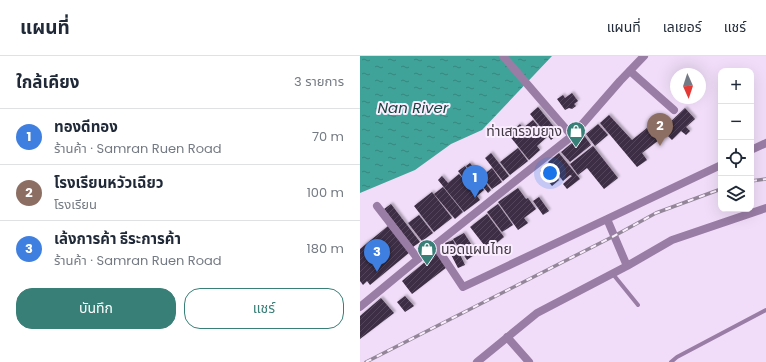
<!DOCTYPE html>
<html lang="th">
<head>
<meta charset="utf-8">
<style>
  body { margin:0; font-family:Poppins,"Noto Sans Thai",sans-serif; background:#f2f2f3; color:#1f2937 }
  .controls { position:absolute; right:12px; top:12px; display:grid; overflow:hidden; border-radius:8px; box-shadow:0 4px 16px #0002 }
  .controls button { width:36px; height:36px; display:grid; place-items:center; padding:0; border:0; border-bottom:1px solid #e0e1e3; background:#fff; color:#1f2937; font:20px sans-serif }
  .compass { position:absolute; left:310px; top:12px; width:36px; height:36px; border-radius:50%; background:#fff; box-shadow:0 4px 16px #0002; rotate:177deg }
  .you { position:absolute; left:190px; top:117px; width:14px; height:14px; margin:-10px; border:3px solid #fff; border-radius:50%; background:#1a73e8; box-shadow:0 0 0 6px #1a73e833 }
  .badge { display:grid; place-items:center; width:26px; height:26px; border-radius:50%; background:#387f77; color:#fff; font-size:13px; font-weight:700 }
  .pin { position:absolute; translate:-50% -33px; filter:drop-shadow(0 1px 2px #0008) }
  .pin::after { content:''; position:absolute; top:21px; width:14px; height:12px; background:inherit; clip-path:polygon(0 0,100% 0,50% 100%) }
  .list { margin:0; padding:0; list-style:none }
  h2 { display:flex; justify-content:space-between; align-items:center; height:52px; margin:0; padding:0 16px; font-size:17px }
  h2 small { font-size:13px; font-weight:400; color:#747a83 }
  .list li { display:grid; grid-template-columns:26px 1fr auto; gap:12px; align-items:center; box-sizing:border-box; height:56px; padding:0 16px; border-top:1px solid #e0e1e3 }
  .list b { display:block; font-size:15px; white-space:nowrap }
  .list p { margin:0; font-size:13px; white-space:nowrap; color:#747a83 }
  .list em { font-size:13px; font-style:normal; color:#747a83 }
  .actions { display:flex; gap:8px; padding:12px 16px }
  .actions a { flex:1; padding:9px 0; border:1px solid #387f77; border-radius:16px; text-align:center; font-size:14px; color:#387f77 }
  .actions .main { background:#387f77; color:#fff }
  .icon { flex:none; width:22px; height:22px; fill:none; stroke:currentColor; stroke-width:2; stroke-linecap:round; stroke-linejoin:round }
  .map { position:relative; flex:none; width:406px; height:306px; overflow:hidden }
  header { display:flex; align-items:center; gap:24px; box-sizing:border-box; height:56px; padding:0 20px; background:#fff; border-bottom:1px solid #e0e1e3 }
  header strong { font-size:19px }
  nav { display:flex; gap:22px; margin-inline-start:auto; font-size:14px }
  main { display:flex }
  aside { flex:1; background:#fff }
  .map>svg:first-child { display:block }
  .water { fill:url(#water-ripples) }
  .building { fill:url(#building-hatch); filter:url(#shadow) }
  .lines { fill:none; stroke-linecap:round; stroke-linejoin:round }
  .service { stroke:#9a7da5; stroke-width:4 }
  .minor { stroke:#9a7da5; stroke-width:8 }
  .tertiary { stroke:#9a7da5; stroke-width:8 }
  .rail-casing { stroke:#948699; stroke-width:3.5 }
  .rail { stroke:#faedfe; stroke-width:2; stroke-dasharray:6; stroke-linecap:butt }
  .labels { text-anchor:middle; stroke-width:4; stroke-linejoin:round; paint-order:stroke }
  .poi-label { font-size:14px; fill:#403843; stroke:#faedfe; text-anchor:end }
  .water-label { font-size:15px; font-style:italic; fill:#194541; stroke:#faedfe }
</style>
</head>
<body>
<header>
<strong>แผนที่</strong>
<nav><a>แผนที่</a><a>เลเยอร์</a><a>แชร์</a></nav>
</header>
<main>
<aside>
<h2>ใกล้เคียง<small>3 รายการ</small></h2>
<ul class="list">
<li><span class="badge" style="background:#3f7fe0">1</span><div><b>ทองดีทอง</b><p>ร้านค้า · Samran Ruen Road</p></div><em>70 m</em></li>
<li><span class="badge" style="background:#8d6e63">2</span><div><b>โรงเรียนหวัวเฉียว</b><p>โรงเรียน</p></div><em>100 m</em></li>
<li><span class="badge" style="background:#3f7fe0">3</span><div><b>เล้งการค้า ธีระการค้า</b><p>ร้านค้า · Samran Ruen Road</p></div><em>180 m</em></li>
</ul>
<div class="actions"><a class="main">บันทึก</a><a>แชร์</a></div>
</aside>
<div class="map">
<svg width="406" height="306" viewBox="0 0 406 306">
  <defs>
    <pattern id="water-ripples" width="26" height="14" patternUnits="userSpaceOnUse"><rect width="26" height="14" fill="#40a399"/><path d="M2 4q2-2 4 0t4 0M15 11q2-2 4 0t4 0" fill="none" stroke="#37867e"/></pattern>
    <pattern id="building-hatch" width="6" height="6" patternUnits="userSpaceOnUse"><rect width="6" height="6" fill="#3e2e44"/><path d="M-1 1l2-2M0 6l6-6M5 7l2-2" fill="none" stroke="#524458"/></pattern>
    <filter id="shadow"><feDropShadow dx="2" dy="-2" stdDeviation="1" flood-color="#0004"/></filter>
  </defs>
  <rect width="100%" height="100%" fill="#f1ddf9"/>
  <path class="water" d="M 0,0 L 192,0 L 122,74 L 91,88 L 55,114 L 0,137 Z"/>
  <path class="building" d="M 212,37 L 218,45 L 214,48 L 216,50 L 212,53 L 209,52 L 205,54 L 197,43 L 203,39 L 205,42 Z
    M 178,51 L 199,77 L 191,84 L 170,58 Z
    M 325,52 L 335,63 L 326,71 L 330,75 L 326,79 L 321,75 L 312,84 L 302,74 Z
    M 249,59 L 272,84 L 287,72 L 299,84 L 282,97 L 287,104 L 277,111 L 240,67 Z
    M 173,64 L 187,81 L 177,90 L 180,94 L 169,104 L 148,78 L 160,68 L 163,72 Z
    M 238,68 L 248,79 L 235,90 L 226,78 Z
    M 223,78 L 231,89 L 210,106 L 201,96 Z
    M 233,90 L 258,122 L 244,133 L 227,112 L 218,119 L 210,108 Z
    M 158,92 L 168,105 L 150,119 L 140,106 Z
    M 131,97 L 149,120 L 143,125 L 125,102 Z
    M 199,97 L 220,123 L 207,133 L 203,128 L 212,120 L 210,119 L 203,125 L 188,106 Z
    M 110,107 L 131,134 L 128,137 L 106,110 Z
    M 187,109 L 199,124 L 192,130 L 180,115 Z
    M 105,110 L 124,134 L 117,140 L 120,144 L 104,156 L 78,124 L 82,120 L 88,127 L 99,118 L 114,136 L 98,115 Z
    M 132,112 L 142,126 L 132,133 L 122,120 Z
    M 83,131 L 103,156 L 95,163 L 74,138 Z
    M 158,132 L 166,143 L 168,142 L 176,153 L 164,162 L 168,167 L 158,174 L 138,146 Z
    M 72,136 L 92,162 L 74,176 L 54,150 Z
    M 179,141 L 189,155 L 183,159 L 173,145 Z
    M 31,148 L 60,186 L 53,191 L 24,153 Z
    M 138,148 L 153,169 L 142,176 L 127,156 Z
    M 127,158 L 144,181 L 128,194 L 110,171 Z
    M 59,159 L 73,177 L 62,185 L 48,167 Z
    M 28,170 L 50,196 L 10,229 L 7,225 L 3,229 L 0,225 L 0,193 Z
    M 104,177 L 117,197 L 107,204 L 93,183 Z
    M 93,184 L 105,209 L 98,212 L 85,187 Z
    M 76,197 L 87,211 L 52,238 L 42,225 Z
    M 45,240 L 54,250 L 45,256 L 37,246 Z
    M 21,242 L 34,257 L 0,283 L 0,260 Z"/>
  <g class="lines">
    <path class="service" d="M 252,217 L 278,249
      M 311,306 L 317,301 L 406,254"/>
    <path class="minor" d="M 270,15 L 314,54
      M 391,94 L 406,87
      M 17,150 L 58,203
      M 75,189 L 103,231 L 247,163
      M 267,210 L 312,184 L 406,152
      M 147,281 L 169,306
      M 117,306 L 177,257 L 267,210 L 247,163 L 361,109"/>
    <path class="tertiary" d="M 143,0 L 212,80
      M 0,251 L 75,189 L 212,80 L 260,25 L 284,0"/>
    <defs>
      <path id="rail" d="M 391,125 L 406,123
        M 6,306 L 254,180 L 296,157 L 361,133"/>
    </defs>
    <use href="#rail" class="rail-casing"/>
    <use href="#rail" class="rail"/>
  </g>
  <defs>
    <symbol id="shop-pin" viewBox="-11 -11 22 30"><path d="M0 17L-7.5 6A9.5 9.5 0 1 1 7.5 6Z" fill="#387f77" stroke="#faedfe"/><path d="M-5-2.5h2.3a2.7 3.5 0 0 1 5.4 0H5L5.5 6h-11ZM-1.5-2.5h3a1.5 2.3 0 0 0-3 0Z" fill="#fff"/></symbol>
  </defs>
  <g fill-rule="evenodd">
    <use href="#shop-pin" x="205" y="64" width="22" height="30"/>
    <use href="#shop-pin" x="56" y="182" width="22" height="30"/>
  </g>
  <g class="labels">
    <g class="poi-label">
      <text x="202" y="80">ท่าเสารวมยาง</text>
      <text x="81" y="198" text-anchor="start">นวดแผนไทย</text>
    </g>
    <g class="water-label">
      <text x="53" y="57">Nan River</text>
    </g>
  </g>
</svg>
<div class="controls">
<button>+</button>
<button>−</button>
<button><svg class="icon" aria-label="locate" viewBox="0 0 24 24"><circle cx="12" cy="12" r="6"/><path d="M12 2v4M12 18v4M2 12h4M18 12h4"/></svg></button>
<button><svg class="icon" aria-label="layers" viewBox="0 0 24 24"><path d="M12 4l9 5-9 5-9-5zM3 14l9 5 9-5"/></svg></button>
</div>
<svg class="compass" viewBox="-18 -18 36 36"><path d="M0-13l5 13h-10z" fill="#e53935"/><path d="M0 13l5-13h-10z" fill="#747a83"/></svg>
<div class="you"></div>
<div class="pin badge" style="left:115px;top:142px;background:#3f7fe0">1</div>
<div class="pin badge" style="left:300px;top:90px;background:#8d6e63">2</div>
<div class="pin badge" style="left:17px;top:216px;background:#3f7fe0">3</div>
</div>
</main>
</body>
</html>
